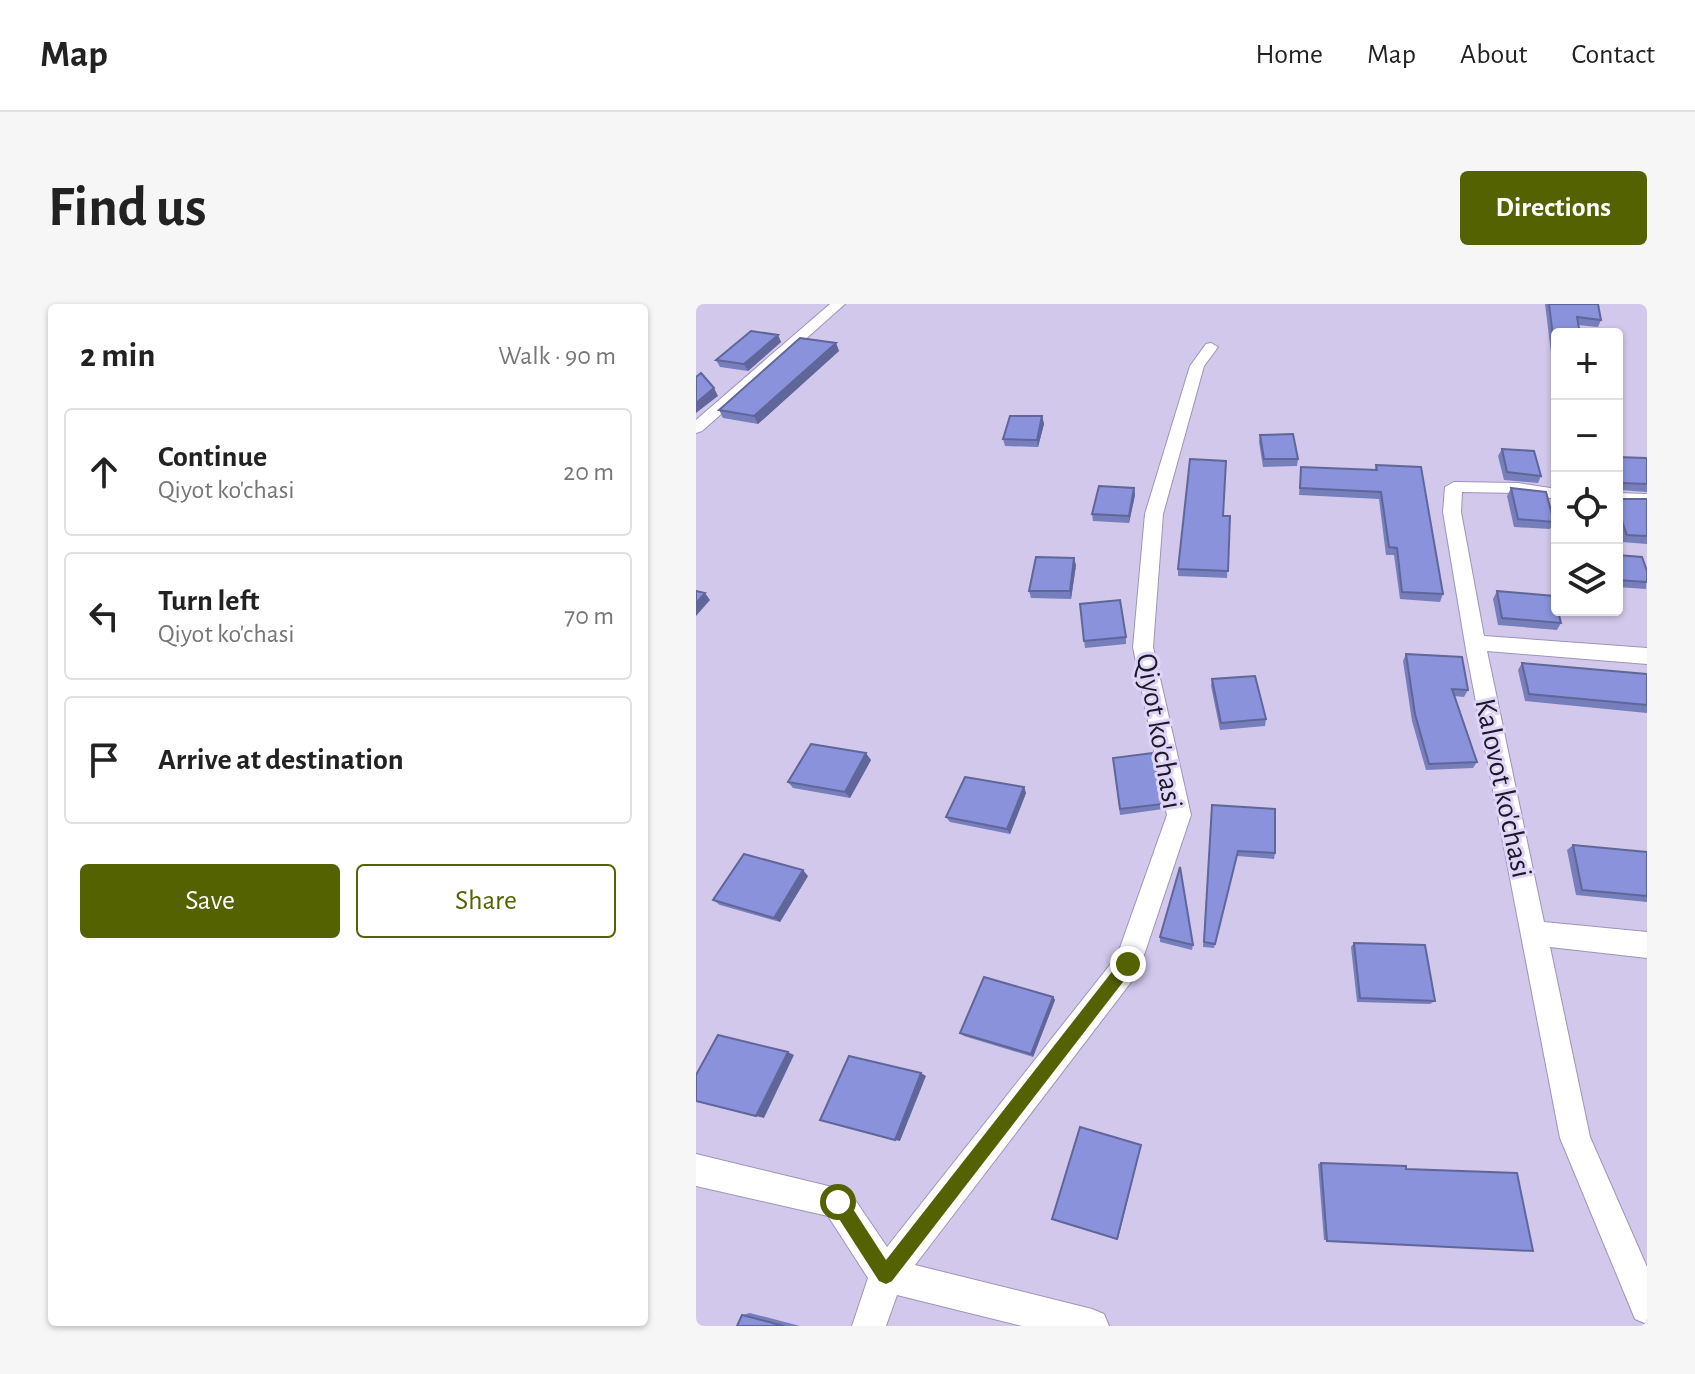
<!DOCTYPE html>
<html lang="en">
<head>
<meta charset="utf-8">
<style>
  body { margin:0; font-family:"Alegreya Sans",sans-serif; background:#f6f6f6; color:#222 }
  .controls { position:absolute; right:24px; top:24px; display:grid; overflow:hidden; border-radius:8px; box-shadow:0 2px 6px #0004 }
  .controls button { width:72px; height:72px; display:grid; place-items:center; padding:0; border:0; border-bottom:2px solid #e0e0e0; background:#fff; color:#222; font:40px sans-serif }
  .stop { position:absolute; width:24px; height:24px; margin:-18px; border:6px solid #556202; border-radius:50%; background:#fff }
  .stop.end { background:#556202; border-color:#fff; box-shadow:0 2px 8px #0008 }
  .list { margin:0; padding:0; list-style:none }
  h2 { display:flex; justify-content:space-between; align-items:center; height:104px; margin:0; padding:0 32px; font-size:34px }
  h2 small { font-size:26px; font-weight:400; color:#767676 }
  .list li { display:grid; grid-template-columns:52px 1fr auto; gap:24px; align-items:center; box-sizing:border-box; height:128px; margin:0 16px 16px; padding:0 16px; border:2px solid #e0e0e0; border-radius:8px }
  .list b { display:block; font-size:30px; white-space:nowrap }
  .list p { margin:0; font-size:26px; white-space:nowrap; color:#767676 }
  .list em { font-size:26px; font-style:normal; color:#767676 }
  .actions { display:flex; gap:16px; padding:24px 32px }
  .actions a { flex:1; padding:18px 0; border:2px solid #556202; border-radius:8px; text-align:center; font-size:28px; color:#556202 }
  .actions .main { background:#556202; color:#fff }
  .icon { flex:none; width:44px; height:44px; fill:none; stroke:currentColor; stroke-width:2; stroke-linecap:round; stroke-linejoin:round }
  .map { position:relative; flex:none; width:951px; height:1022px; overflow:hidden; border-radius:8px }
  header { display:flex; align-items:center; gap:48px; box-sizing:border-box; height:112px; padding:0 40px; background:#fff; border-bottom:2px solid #e0e0e0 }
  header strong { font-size:38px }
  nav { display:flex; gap:44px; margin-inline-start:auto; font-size:28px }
  .intro { display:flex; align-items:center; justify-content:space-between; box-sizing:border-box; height:192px; padding:0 48px }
  h1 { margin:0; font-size:56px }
  .button { padding:20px 36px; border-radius:8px; background:#556202; color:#fff; font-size:28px; font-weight:700 }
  main { display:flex; gap:48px; padding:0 48px }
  aside { flex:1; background:#fff; border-radius:8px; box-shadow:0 2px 6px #0004 }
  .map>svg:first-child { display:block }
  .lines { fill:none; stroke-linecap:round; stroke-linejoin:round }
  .street-casing { stroke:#9d94b6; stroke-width:2 }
  .street { fill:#fff; fill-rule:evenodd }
  .wall { fill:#767ebc }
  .shaded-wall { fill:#606699 }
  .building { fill:#8992db; stroke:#606699; stroke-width:2 }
  .route { fill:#556202 }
  .labels { text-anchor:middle; stroke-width:6; stroke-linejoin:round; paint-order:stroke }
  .street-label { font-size:30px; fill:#1d1926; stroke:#dfd5f9 }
</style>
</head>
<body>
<header>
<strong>Map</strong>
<nav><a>Home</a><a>Map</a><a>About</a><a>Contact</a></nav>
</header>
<div class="intro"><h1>Find us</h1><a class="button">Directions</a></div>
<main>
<aside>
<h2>2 min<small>Walk · 90 m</small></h2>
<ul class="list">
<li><svg class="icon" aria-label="ahead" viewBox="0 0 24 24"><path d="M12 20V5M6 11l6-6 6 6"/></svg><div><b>Continue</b><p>Qiyot ko'chasi</p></div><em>20 m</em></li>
<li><svg class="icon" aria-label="left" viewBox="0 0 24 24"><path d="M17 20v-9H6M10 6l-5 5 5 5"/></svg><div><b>Turn left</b><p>Qiyot ko'chasi</p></div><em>70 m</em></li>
<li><svg class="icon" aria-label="arrive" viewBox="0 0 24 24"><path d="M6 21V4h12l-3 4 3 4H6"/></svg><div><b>Arrive at destination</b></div></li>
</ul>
<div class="actions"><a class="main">Save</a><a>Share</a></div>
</aside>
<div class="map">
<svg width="951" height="1022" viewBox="0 0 951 1022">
  <rect width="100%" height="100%" fill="#d2c8ec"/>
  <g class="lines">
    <defs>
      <path id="street" d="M 134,0 L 149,0 L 6,127 L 0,129 L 0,116 Z
        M 515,39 L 522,43 L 508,62 L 467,210 L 457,343 L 495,511 L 442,669 L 219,961 L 396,1005 L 408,1010 L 413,1022 L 326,1022 L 201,991 L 190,1022 L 156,1022 L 172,974 L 132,912 L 0,882 L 0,850 L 153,887 L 191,943 L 421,652 L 471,511 L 437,343 L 449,210 L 494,62 L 510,40 Z
        M 758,178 L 822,179 L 861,185 L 861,195 L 822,189 L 766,188 L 765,208 L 788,332 L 951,344 L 951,360 L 791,347 L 848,618 L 951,628 L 951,654 L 854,643 L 894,833 L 951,963 L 951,1020 L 939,1015 L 864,834 L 770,346 L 747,208 L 749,183 Z
        M 921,189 L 951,190 L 951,200 L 921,199 Z"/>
    </defs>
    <use href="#street" class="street-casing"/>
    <use href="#street" class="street"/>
  </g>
  <path class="wall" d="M 849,0 L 902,0 L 905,16 L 902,23 L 882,21 L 861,30 L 861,71 L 858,73 Z
    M 82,31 L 85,38 L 52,67 L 24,63 L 20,56 Z
    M 140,39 L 143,47 L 62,120 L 27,114 L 23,106 Z
    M 346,112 L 348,120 L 342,143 L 309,142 L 307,135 Z
    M 564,131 L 602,155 L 601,162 L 567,163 L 563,138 Z
    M 806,145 L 845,172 L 842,179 L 808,176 L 802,152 Z
    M 921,153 L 951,155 L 951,188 L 924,186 L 923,192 L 925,195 L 951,196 L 951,240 L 926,238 L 921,223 Z
    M 680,161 L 747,290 L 744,298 L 704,295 L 698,251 L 690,251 L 683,195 L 603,191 L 605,163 L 679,166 Z
    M 438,184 L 439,191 L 433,219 L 397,217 L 396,210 Z
    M 815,184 L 858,218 L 854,225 L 818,223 L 811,192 Z
    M 527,212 L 534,212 L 531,274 L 482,272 L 482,265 Z
    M 921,251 L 951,267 L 950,285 L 921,283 Z
    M 380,261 L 375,295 L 335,294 L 333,287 Z
    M 801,287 L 865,319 L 861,326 L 802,321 L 797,295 Z
    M 384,300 L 430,333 L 430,340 L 389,344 Z
    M 710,350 L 772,386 L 768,393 L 758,392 L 781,458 L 777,464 L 730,466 L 716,417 L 707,357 Z
    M 826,359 L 951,370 L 951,409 L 829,397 L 822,366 Z
    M 516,375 L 570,415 L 569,422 L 524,426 L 515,382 Z
    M 417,454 L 467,500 L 467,505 L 424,511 Z
    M 175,456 L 154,494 L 97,484 L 92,478 Z
    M 328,483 L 330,489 L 314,530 L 254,518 L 250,513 Z
    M 516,501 L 579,549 L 578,555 L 541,552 L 518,644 L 507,643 Z
    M 877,541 L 951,548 L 951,598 L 880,591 L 871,546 Z
    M 112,572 L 84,618 L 24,601 L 17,596 Z
    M 464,633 L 497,641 L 496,646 L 464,638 Z
    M 658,639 L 739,697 L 734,700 L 661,698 L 655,643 Z
    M 357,693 L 359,696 L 337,753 L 268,732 L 264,729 Z
    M 625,859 L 710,865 L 837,947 L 628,936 L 622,860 Z
    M 54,1009 L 104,1022 L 41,1022 L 46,1011 Z"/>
  <path class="shaded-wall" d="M 82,31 L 85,38 L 52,67 L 48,60 Z
    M 140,39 L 143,47 L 62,120 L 58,112 Z
    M 18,84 L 22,92 L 0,109 L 0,99 Z
    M 346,112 L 348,120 L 342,143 L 341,136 Z
    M 438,184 L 439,191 L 433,219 L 433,212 Z
    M 378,254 L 380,261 L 375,295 L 374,287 Z
    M 9,289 L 14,296 L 0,312 L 0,299 Z
    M 170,449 L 175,456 L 154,494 L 149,488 Z
    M 328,483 L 330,489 L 314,530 L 311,525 Z
    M 107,566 L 112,572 L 84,618 L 78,614 Z
    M 357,693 L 359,696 L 337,753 L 335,750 Z
    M 92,748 L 98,751 L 68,814 L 60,812 Z
    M 225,769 L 230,772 L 204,837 L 199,836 Z
    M 445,841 L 422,935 L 421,935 Z"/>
  <path class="building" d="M 853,0 L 902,0 L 905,16 L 881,13 L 884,30 L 861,30 L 861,65 Z
    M 55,27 L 82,31 L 48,60 L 20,56 Z
    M 104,34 L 140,39 L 58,112 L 23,106 Z
    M 5,69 L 18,84 L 0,99 L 0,73 Z
    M 314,112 L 346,112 L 341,136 L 307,135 Z
    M 597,130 L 602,155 L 568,155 L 564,131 Z
    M 806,145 L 838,147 L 845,172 L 811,168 Z
    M 921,153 L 950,154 L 951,155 L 951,180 L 926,179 L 923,192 L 925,195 L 951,195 L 951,232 L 931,231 L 921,204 Z
    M 494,155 L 530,157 L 527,212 L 534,212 L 532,267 L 482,265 Z
    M 680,161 L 725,163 L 747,290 L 706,288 L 701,244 L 693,243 L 685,188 L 604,184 L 605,163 L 681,166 Z
    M 403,182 L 438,184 L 433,212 L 396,210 Z
    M 815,184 L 850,188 L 858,218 L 822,215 Z
    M 921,251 L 946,253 L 951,267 L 951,278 L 921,276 Z
    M 340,253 L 378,254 L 374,287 L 333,287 Z
    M 0,287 L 9,289 L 0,299 Z
    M 801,287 L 858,292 L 865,319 L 806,314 Z
    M 424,296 L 430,333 L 388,337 L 384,300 Z
    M 710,350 L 766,353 L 772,386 L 756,385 L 781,458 L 733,460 L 719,410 Z
    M 826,359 L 951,370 L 951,401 L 833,390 Z
    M 559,372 L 570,415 L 525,419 L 516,375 Z
    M 115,440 L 170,449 L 149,488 L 92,478 Z
    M 456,449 L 467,500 L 424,505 L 417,454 Z
    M 269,473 L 328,483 L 311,525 L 250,513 Z
    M 516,501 L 579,505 L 579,549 L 542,547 L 519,640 L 508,638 Z
    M 877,541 L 951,548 L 951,592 L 886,586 Z
    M 48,550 L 107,566 L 78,614 L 17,596 Z
    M 484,563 L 497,641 L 464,633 Z
    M 658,639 L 729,641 L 739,697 L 664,694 Z
    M 288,673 L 357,693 L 335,750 L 264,729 Z
    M 22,731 L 92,748 L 60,812 L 0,797 L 0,771 Z
    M 153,752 L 225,769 L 199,836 L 124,816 Z
    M 384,823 L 445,841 L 421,935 L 356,915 Z
    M 625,859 L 710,862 L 710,865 L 821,869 L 837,947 L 631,937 Z
    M 46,1011 L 88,1022 L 41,1022 Z"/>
  <path class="route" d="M 432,653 L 439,660 L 437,665 L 196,977 L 190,980 L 183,977 L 136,904 L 133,898 L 136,891 L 142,889 L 148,891 L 190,956 L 426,655 Z"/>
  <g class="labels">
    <g class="street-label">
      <text transform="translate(464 427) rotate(80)" y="10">Qiyot ko'chasi</text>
      <text transform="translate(808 484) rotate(78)" y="10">Kalovot ko'chasi</text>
    </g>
  </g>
</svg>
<div class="controls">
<button>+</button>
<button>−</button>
<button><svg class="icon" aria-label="locate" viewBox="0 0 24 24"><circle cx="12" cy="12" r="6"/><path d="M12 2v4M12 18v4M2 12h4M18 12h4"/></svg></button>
<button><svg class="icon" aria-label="layers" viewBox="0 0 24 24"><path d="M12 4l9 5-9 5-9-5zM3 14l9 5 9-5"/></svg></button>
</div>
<div class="stop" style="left:142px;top:898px"></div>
<div class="stop end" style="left:432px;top:660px"></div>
</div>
</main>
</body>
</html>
